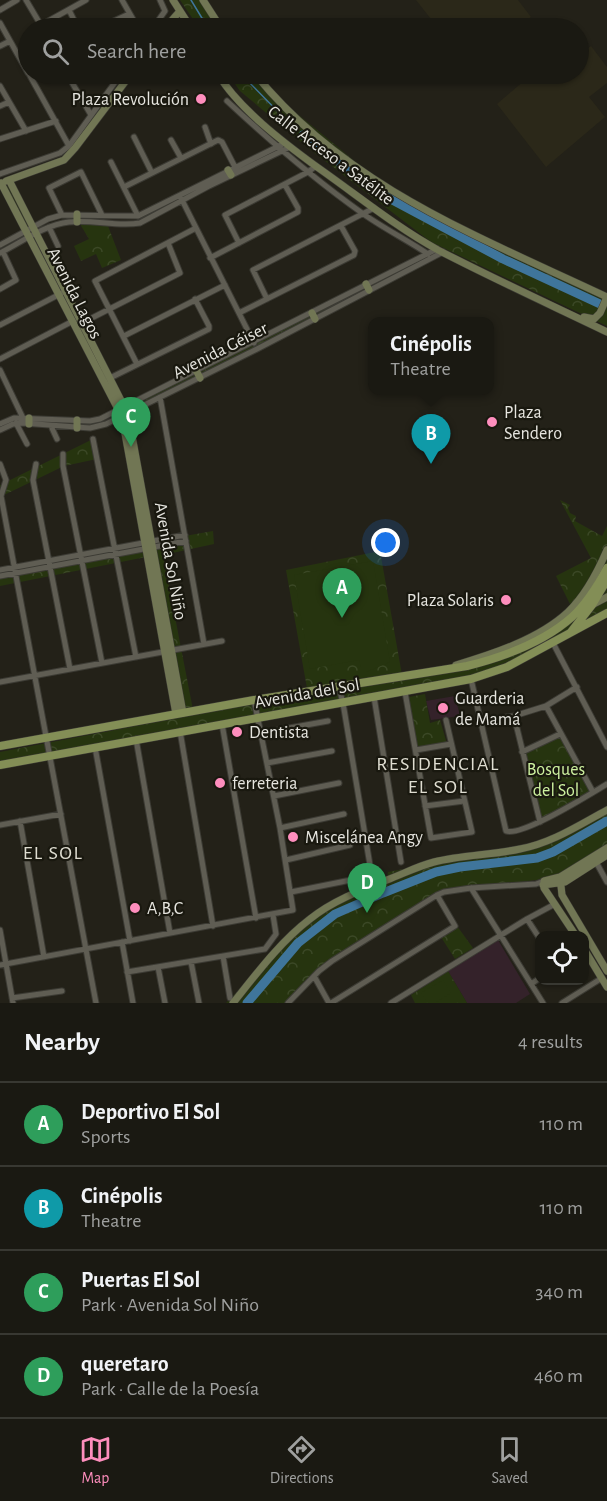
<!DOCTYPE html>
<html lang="en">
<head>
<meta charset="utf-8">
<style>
  body { margin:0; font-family:"Alegreya Sans",sans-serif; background:#272620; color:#f1f3f6 }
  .controls { position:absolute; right:18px; bottom:18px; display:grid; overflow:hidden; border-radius:12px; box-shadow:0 2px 4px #0004 }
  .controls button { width:54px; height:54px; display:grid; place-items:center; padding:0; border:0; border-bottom:2px solid #383832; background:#1a1912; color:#f1f3f6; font:30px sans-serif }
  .you { position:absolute; left:386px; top:543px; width:21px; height:21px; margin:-15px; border:4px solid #fff; border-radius:50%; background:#1a73e8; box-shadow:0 0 0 9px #1a73e833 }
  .badge { display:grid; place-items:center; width:39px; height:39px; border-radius:50%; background:#fe8ebd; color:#fff; font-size:20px; font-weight:700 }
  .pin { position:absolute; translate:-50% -50px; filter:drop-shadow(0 2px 3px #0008) }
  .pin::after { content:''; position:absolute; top:32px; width:21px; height:18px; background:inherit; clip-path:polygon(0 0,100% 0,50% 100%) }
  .popup { position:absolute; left:368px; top:317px; width:126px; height:78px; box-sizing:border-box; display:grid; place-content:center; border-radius:12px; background:#1a1912; filter:drop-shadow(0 2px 4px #0005); font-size:20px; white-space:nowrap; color:#9fa09f }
  .popup b { font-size:22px; color:#f1f3f6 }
  .popup::after { content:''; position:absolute; left:50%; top:100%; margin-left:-12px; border:12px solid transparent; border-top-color:#1a1912 }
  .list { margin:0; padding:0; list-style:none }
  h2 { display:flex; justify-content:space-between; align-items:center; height:78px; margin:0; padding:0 24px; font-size:26px }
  h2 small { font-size:20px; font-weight:400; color:#9fa09f }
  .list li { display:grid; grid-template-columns:39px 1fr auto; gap:18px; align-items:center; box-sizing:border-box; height:84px; padding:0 24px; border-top:2px solid #383832 }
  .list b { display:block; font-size:22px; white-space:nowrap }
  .list p { margin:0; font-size:20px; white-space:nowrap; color:#9fa09f }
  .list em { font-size:20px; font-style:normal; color:#9fa09f }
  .icon { flex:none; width:33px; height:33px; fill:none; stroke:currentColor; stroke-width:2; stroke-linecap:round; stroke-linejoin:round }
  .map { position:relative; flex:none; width:607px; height:1003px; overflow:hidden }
  .search { position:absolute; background:#1a1912; box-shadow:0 2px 4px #0004; left:18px; right:18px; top:18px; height:66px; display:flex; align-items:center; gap:15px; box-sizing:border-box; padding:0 21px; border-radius:33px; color:#9fa09f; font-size:22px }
  .sheet { height:414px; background:#1a1912 }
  nav { display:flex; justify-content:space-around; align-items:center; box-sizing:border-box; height:84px; border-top:2px solid #383832; background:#1a1912; font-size:16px; color:#9fa09f }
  nav a { display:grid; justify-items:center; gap:3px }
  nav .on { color:#fe8ebd }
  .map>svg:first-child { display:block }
  .built { fill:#2b2819 }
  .education { fill:#34222a }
  .forest { fill:url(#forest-crowns) }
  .pitch { fill:#26340f }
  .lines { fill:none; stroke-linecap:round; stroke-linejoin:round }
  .stream { stroke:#3f759b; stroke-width:1.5 }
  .river { stroke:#3f759b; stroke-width:9 }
  .street-casing { stroke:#3c3b34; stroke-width:7 }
  .secondary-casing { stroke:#3c3b34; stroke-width:8 }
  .primary-casing { stroke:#3c3b34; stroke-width:9 }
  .street { stroke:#5f5d53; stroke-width:5 }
  .secondary { stroke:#717654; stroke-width:7 }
  .primary { stroke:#838e56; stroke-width:8 }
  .poi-dot { fill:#fe8ebd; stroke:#19180f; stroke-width:2 }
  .labels { text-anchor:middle; stroke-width:4.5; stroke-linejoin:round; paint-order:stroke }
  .poi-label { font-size:18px; fill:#e6e5df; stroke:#19180f; text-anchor:start }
  .street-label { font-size:18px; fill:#e6e5df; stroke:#19180f }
  .park-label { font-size:18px; fill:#cef2a0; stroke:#19180f }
  .neighbourhood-label { font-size:20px; letter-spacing:1.5px; fill:#dfddd1; stroke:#19180f }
</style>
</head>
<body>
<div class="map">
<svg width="607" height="1003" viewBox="0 0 607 1003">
  <defs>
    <pattern id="forest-crowns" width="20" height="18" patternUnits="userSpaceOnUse" patternTransform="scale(1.5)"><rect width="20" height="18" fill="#26340f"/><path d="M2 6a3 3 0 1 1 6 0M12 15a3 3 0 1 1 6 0" fill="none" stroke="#3b4826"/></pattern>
  </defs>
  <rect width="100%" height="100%" fill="#232118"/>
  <path class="built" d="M 416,0 L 518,0 L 531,17 L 515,28 L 438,28 Z
    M 591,46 L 607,67 L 607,83 L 589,97 L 605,117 L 546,167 L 497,104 L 532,74 L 578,74 L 579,55 Z"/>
  <path class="education" d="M 455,696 L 460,716 L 431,720 L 426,701 Z
    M 498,940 L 530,994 L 516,1003 L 467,1003 L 448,971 Z"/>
  <path class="forest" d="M 180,0 L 205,0 L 224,28 L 199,28 Z
    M 228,74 L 258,74 L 277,97 L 391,191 L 607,296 L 607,326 L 431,242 L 311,150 L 240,91 Z
    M 6,186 L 8,186 L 120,397 L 151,542 L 213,531 L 214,544 L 163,555 L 194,715 L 308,694 L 286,570 L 380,551 L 402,675 C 424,671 460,669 480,661 C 509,651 550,628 571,606 L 556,576 L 591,558 L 560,500 L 570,505 L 568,508 L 570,513 L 576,516 L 575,521 L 602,536 L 607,526 L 607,584 L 604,592 L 607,590 L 607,613 L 568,634 L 478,675 L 0,762 L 0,752 L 177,718 L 156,600 L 146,557 L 0,586 L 0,570 L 146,543 L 122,417 Z
    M 80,224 L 108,226 L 121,260 L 102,268 L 96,254 L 81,261 L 74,246 L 89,239 Z
    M 411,263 L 413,266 L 131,410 L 129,407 Z
    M 93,439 L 97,459 L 64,466 L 2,496 L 3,507 L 0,507 L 0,485 Z
    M 425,694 L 430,723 L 440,720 L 447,744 L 417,750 L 409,697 Z
    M 560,734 L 593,792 L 540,822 L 522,752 Z
    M 607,812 L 607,848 L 560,877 L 471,888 L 437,895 L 332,961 L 288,1003 L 226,1003 L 297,930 L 356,892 L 365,878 L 380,876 L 387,880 L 388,872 L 492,852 L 569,835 Z
    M 457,926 L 473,948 L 455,959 L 441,937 Z
    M 448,971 L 467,1003 L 415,1003 L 411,995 Z"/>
  <path class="pitch" d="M 373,561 L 390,662 L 366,672 L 361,667 L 359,660 L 310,669 L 294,575 Z
    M 443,980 L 451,993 L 435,1003 L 428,1003 L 421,993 Z"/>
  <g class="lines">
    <path class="stream" d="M 191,0 L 208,28
      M 241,74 L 295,129"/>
    <path class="river" d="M 303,135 L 385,196 L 503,259 L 600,304
      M 247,1003 L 298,943 L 335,914 L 383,893 L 436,872 L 460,867 L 537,858 L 553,852 L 607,821"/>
    <defs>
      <path id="street" d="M 26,0 L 42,27
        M 122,0 L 138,28
        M 0,10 L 17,0
        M 69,10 L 78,28
        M 0,23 L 28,73
        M 41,25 L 86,0
        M 99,28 L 129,14
        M 118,28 L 128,15
        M 153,28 L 165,11 L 160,0
        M 0,46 L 10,41
        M 29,74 L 69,146
        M 67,74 L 91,115
        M 73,83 L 81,74
        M 0,86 L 26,131
        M 227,101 C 270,141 314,179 362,213 C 383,228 407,240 428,254
        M 0,106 L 9,102
        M 205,127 L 211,144
        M 134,137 L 152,173
        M 0,139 L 56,121
        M 171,140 L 181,158
        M 111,162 L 138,216
        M 0,174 L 60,153 L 69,146 L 121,74
        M 124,187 L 218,140 L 222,142 L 235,167
        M 181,198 L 254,343
        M 62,215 L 49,188 L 81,172 L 102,215
        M 49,227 L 58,246
        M 239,243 L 225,215 L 308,172 L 316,166
        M 0,245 L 48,219 L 62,215 L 138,216 L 285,143
        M 0,253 C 22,242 44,225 69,222 C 93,219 116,227 140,223 L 209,186 L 290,147
        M 210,258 L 298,212 L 298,208 L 285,185
        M 0,289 L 16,280 L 3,252
        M 267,299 L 253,270 L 374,208
        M 239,313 L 354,255 L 355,251 L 341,226
        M 82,323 L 180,273 L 168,243
        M 0,325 L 62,293
        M 124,336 L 225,285
        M 0,359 L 73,321
        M 137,364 L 95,281 L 196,228
        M 0,370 L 23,418
        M 110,378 L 209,329 L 209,326 L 195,299
        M 160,397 L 204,644
        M 16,423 L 27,444
        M 0,424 L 14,418 L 90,421 L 100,419 L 437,249
        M 51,426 L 57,439
        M 0,430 L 13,424 L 22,423 L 90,428 L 106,424 L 257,349 L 443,252
        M 93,439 L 136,657
        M 63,454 L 63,466 L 102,663
        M 0,464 L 6,480 L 1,496 L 96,1003
        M 36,464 L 33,480 L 70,669
        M 0,570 L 185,535
        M 0,576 L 186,541
        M 553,643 L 607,747
        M 471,679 L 506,831 C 522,837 590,794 607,784
        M 0,682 L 222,641
        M 339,686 L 344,709 L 372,877
        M 405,692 L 431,838 L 472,832 L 446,720
        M 374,697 L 401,862
        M 546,706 L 593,792
        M 514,716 L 540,822
        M 480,721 L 514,716 L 546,706 L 577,687
        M 222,724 L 256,918
        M 180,731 L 213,926
        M 262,733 L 328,721
        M 136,739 L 170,933
        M 95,747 L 130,941
        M 416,750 L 451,744
        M 522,752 L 560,734
        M 267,763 L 332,751
        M 274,796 L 339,783
        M 425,806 L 464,801
        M 20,821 L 44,957
        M 0,825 L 61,814
        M 280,828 L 344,814
        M 286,860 L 350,845
        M 596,862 L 607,882
        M 471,888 L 543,1003
        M 291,892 L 356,879
        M 527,919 L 540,939
        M 0,930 L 13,1003
        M 122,942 L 133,1003
        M 223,956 L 230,998
        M 191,962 L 199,1003
        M 0,965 L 293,910 L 280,828 L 254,700
        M 158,967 L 165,1003
        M 127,972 L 265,949 L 276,934 L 273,915
        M 314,976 L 329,1003
        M 531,984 L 540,978
        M 12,998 L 62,991
        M 288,1003 L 319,971 L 332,961 L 437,895 L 444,892 L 471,888 L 536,884 L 544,881
        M 331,1003 L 455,926 L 437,895
        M 391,1003 L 527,919 L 555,904
        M 562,1003 L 602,978"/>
      <path id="secondary" d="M 173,0 L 191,28
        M 203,0 L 221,28
        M 165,28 L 180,11
        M 218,74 C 238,108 284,143 317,167 C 357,195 396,227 438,250 C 494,279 551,305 607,332
        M 255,74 C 346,187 480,237 607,297
        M 228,170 L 231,175
        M 9,180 L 128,414 L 183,713
        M 6,181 L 64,160 L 75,148 L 131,74
        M 1,183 L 122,417 L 176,714
        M 77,222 L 77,214
        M 366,284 L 369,290
        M 312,313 L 315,319
        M 584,317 L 594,319 L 600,313 L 607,297
        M 196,370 L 200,378
        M 29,418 L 29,424
        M 77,428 L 77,420
        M 592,605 L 607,597
        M 456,665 C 493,654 539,639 568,612 C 585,596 598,571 607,550
        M 560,877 L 562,895 L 607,971
        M 543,885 L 565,882 L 607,855
        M 576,936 L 544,888 L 544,881 L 560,877 L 607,848
        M 584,949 L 607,987
        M 233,1003 C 257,973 280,942 310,919 C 332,901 361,890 387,880 C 403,874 418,866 434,862 C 462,855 492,855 520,849 C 552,843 579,825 607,810"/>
      <path id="primary" d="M 571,632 L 592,605 L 607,580
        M 0,746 L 254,700 L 467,666 C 503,657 544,642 572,617 C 586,604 598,585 607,568
        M 0,765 L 471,679 L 507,667 L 607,613"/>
    </defs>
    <use href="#street" class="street-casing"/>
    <use href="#secondary" class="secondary-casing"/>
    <use href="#primary" class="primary-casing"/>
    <use href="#street" class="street"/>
    <use href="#secondary" class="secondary"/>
    <use href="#primary" class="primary"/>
  </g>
  <g class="poi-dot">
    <circle cx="201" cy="99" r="6"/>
    <circle cx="492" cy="422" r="6"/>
    <circle cx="506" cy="600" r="6"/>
    <circle cx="443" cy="708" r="6"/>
    <circle cx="237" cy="732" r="6"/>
    <circle cx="220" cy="783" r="6"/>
    <circle cx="293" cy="837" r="6"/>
    <circle cx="135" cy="908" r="6"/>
  </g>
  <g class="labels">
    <g class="poi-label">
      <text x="189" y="105" text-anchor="end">Plaza Revolución</text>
      <text x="504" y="418">Plaza<tspan x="504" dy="21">Sendero</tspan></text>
      <text x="494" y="606" text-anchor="end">Plaza Solaris</text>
      <text x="455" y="704">Guarderia<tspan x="455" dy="21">de Mamá</tspan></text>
      <text x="249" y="738">Dentista</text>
      <text x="232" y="789">ferreteria</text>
      <text x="305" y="843">Miscelánea Angy</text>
      <text x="147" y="914">A,B,C</text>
    </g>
    <g class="street-label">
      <text transform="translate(331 155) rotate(37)" y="6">Calle Acceso a Satélite</text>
      <text transform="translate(75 293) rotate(63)" y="6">Avenida Lagos</text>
      <text transform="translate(220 350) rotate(-27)" y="6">Avenida Géiser</text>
      <text transform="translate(171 561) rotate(80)" y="6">Avenida Sol Niño</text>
      <text transform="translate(307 693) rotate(-10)" y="6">Avenida del Sol</text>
    </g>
    <g class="park-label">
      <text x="556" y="775">Bosques<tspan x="556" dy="21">del Sol</tspan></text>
    </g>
    <g class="neighbourhood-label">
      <text x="438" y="770">RESIDENCIAL<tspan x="438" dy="23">EL SOL</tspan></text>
      <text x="53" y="859">EL SOL</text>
    </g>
  </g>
</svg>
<div class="controls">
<button><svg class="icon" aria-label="locate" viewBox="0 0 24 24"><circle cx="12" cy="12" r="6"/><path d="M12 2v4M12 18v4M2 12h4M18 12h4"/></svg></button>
</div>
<div class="you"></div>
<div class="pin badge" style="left:342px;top:618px;background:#2e9e5b">A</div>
<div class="pin badge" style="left:431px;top:464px;background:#0f9aa8">B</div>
<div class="popup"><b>Cinépolis</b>Theatre</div>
<div class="pin badge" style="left:131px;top:447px;background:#2e9e5b">C</div>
<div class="pin badge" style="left:367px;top:913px;background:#2e9e5b">D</div>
<div class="search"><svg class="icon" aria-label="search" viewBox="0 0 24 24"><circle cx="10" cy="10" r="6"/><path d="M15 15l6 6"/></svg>Search here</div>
</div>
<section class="sheet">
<h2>Nearby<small>4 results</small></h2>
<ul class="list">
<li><span class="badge" style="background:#2e9e5b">A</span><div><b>Deportivo El Sol</b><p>Sports</p></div><em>110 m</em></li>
<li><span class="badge" style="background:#0f9aa8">B</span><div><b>Cinépolis</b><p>Theatre</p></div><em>110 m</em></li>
<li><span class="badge" style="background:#2e9e5b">C</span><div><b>Puertas El Sol</b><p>Park · Avenida Sol Niño</p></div><em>340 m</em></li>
<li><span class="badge" style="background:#2e9e5b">D</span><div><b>queretaro</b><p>Park · Calle de la Poesía</p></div><em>460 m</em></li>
</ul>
</section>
<nav>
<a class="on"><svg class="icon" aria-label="map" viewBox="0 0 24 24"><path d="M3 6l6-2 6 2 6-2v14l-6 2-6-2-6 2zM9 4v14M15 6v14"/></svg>Map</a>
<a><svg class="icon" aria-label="directions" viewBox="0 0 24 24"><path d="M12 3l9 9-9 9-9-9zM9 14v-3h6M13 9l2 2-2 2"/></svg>Directions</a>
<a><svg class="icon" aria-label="saved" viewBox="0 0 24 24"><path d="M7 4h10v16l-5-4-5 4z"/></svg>Saved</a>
</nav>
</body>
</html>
